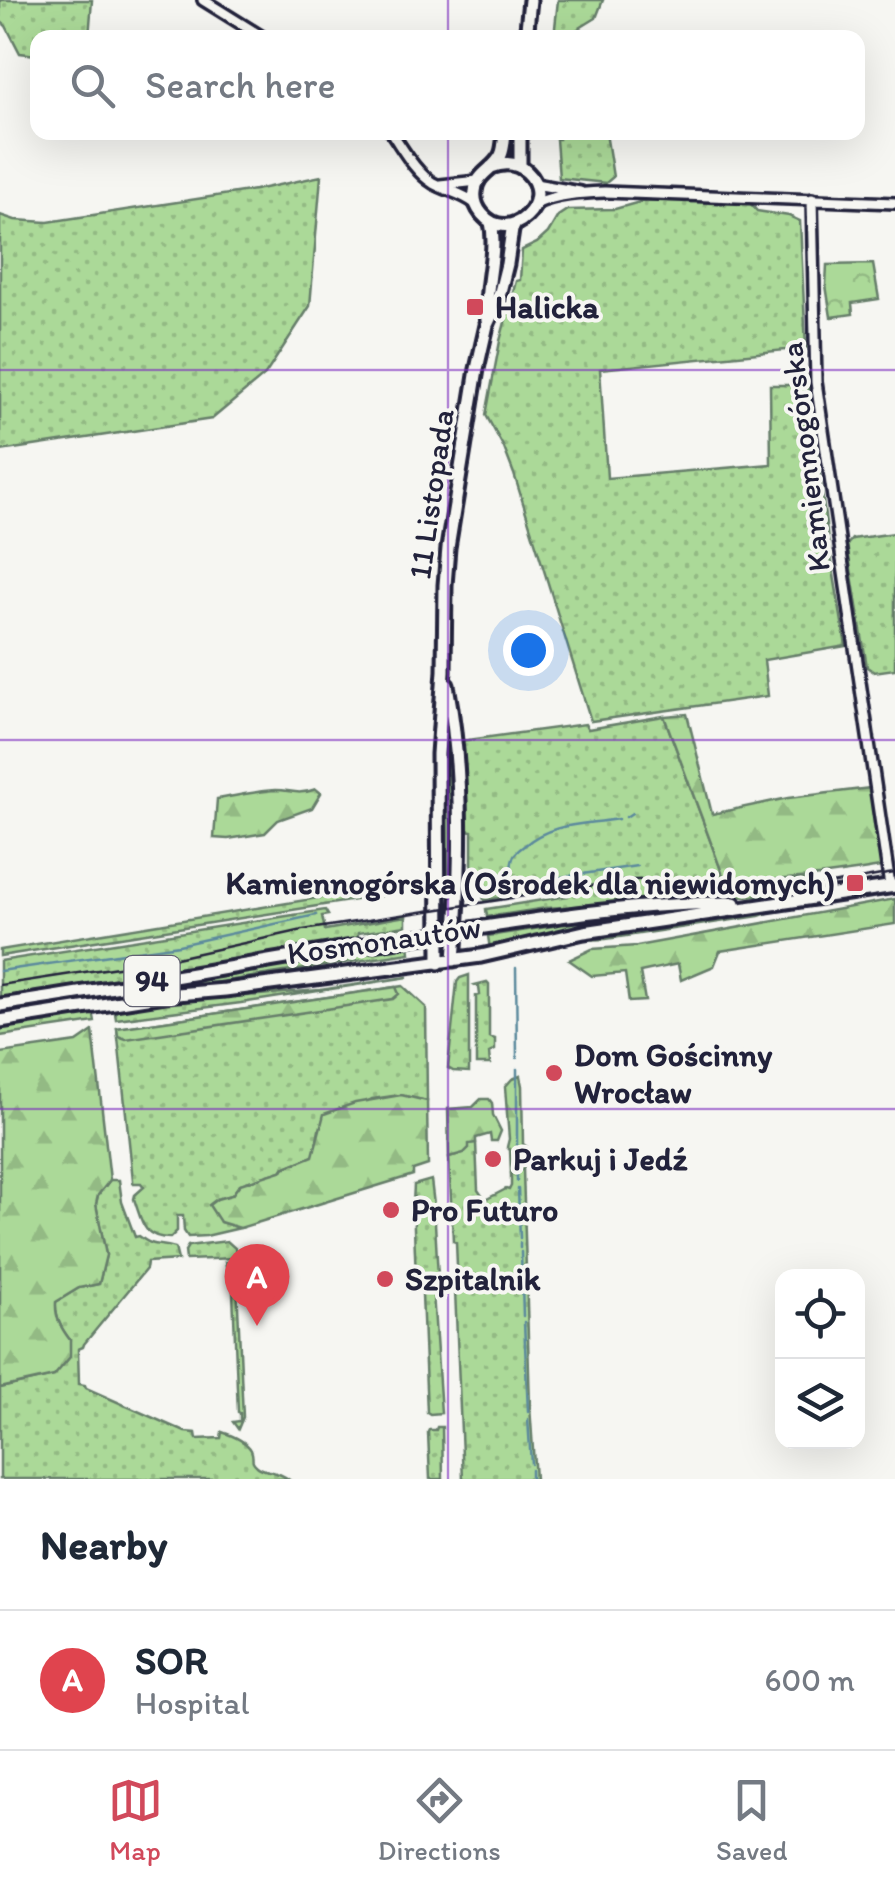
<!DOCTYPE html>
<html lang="en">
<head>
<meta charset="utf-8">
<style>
  body { margin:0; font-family:Itim,sans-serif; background:#f2f2f3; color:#1f2937 }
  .controls { position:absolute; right:30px; bottom:30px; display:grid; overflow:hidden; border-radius:20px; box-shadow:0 10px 40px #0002 }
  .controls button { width:90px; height:90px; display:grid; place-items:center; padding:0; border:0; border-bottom:2px solid #e0e1e3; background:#fff; color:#1f2937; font:50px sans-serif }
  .you { position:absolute; left:528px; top:650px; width:35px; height:35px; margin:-25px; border:8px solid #fff; border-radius:50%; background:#1a73e8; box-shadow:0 0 0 15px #1a73e833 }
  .badge { display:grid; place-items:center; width:65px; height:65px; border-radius:50%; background:#d1495b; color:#fff; font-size:32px; font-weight:700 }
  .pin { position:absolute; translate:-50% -82px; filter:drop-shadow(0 2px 5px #0008) }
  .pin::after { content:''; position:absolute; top:52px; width:35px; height:30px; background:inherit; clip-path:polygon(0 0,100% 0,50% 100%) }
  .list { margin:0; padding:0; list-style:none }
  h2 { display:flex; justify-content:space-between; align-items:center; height:130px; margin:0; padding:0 40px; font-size:42px }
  h2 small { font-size:32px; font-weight:400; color:#747a83 }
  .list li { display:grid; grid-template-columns:65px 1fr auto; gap:30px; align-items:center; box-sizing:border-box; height:140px; padding:0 40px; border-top:2px solid #e0e1e3 }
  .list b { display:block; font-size:38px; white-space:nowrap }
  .list p { margin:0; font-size:32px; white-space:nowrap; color:#747a83 }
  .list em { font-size:32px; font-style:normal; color:#747a83 }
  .icon { flex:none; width:55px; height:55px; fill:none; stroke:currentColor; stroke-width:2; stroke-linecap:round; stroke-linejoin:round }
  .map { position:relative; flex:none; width:895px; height:1479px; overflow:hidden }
  .search { position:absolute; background:#fff; box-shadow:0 10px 40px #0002; left:30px; right:30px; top:30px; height:110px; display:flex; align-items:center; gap:25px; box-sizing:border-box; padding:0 35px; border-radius:20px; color:#747a83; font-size:38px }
  .sheet { height:270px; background:#fff }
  nav { display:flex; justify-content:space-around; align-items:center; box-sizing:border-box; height:140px; border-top:2px solid #e0e1e3; background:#fff; font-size:28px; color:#747a83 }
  nav a { display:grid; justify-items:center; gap:5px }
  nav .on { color:#d1495b }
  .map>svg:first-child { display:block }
  .grass { fill:url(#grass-dots); stroke:#667e6a; stroke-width:2.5 }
  .forest { fill:url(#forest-firs); stroke:#667e6a; stroke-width:2.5 }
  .park { fill:url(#park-crowns); stroke:#667e6a; stroke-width:2.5 }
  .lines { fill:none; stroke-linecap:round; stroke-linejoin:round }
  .stream { stroke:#5b8a9d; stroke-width:2.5 }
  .minor-casing { stroke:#22223b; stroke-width:16 }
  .major-casing { stroke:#22223b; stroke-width:19 }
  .minor { stroke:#f6f6f2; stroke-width:9 }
  .major { stroke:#f6f6f2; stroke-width:11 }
  .tram { stroke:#22223b; stroke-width:2.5 }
  .grid { fill:none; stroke:#7b2cbf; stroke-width:2.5; stroke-opacity:0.55 }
  .poi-dot { fill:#d1495b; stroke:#f6f6f2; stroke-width:4 }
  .labels { text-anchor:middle; stroke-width:8; stroke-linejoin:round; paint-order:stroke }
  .shield { fill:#f6f6f2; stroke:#626272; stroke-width:2.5 }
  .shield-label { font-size:30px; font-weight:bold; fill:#22223b }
  .poi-label { font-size:32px; font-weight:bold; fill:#22223b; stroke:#f6f6f2; text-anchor:start }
  .street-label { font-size:32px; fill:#22223b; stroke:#f6f6f2 }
</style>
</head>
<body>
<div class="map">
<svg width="895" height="1479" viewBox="0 0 895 1479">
  <defs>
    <pattern id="grass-dots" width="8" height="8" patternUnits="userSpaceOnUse" patternTransform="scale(2.5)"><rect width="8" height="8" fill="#abd998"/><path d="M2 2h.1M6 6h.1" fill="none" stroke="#93ba84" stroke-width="1.8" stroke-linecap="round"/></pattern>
    <pattern id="forest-firs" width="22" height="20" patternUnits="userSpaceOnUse" patternTransform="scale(2.5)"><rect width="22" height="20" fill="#abd998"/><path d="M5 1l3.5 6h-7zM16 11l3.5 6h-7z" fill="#93ba84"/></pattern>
    <pattern id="park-crowns" width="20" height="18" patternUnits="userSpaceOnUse" patternTransform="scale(2.5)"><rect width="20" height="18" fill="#abd998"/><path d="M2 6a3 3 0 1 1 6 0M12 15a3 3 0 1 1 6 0" fill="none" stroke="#93ba84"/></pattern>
  </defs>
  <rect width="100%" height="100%" fill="#f6f6f2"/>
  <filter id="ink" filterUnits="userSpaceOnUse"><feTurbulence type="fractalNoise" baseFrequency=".01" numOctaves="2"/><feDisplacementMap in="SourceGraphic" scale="20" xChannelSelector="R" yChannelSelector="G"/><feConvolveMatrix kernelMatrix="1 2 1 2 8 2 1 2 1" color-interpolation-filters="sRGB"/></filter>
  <g filter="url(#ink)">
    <path class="grass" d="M 0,0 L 92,0 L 89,37 L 38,38 L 37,55 L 20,53 L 6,26 L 0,21 Z
      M 558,0 L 603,0 L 596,18 L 565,37 L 554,37 Z
      M 558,133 L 606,133 L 613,177 L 606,183 L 559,178 L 556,139 L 559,139 Z
      M 321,176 L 310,306 L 265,375 L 212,419 L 0,451 L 0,215 L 15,220 L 48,222 L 255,190 Z
      M 647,200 L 749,202 L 757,211 L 789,216 L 800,221 L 806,348 L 600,369 L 607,478 L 771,464 L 770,385 L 808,385 L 828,540 L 846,646 L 764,660 L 768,696 L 591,721 L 514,474 L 504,448 L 486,415 L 500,341 L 516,281 L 520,280 L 522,250 L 537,243 L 548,233 L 558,216 L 567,210 L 615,209 Z
      M 895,533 L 895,669 L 874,672 L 867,667 L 847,545 L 852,539 Z
      M 664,716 L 724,878 L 776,881 L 807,879 L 810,893 L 546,908 L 487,917 L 486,909 L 568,896 L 567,889 L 484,900 L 481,888 L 473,880 L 472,875 L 472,831 L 466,830 L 465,823 L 460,741 L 585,724 L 588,729 Z
      M 447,720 C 457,771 454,830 454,883 L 448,884 Z
      M 416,882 L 416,890 L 406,892 L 0,956 L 0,950 Z
      M 706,909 L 490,949 L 488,936 L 553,926 L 608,914 Z
      M 779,909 L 759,916 L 606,939 L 582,940 L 559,946 L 582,938 Z
      M 325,910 L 328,915 L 322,916 L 325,930 L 406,916 L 406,926 L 358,933 L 358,938 L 340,943 L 217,966 L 0,999 L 0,961 Z
      M 409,943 L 410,953 L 120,997 L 115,995 L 119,992 Z
      M 469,975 L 469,1072 L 453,1071 L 448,1068 L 457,982 L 460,978 Z
      M 408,977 L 241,1003 L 116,1019 L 115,1013 L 118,1008 L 134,1005 L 320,990 Z
      M 487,982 L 489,984 L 489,1037 L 495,1039 L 495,1050 L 489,1053 L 490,1064 L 476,1064 L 476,996 L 480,995 L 479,987 L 475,985 Z
      M 403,986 L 426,1007 L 427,1101 L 400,1095 L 372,1099 L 319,1130 L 314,1156 L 283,1168 L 281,1171 L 240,1184 L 232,1195 L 217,1199 L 220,1222 L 240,1228 L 206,1236 L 188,1237 L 184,1231 L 183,1216 L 177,1216 L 177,1231 L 170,1238 C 142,1238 142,1221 134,1199 L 135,1195 L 144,1187 L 141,1183 L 133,1183 L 133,1180 L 117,1028 Z
      M 90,1012 L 94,1016 L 95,1022 L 0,1036 L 0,1025 Z
      M 469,1143 L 476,1143 L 478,1190 L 485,1200 L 506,1189 L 509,1190 L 511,1186 L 511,1173 L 523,1169 L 530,1406 L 535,1479 L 463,1479 L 455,1290 L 458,1289 L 456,1242 L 453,1241 L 449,1157 L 463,1153 Z
      M 110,1180 L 119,1180 L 122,1202 L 135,1237 L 139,1236 C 156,1249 158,1242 175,1248 L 178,1260 L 147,1262 L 146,1269 L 84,1344 L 83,1347 L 78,1349 L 79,1384 L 85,1385 L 86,1388 L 185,1432 L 196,1433 L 197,1439 L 221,1438 L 222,1432 C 231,1435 246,1441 251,1450 C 255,1459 249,1459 257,1466 C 263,1472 276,1470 288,1479 L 0,1479 L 0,1388 L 54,1376 L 70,1340 C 61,1328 55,1318 56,1302 L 79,1288 L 99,1284 L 106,1255 L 96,1204 L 98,1195 Z
      M 431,1180 L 434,1205 L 438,1277 L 416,1278 L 413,1203 L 414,1185 Z
      M 227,1241 L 235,1248 L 236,1258 L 186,1260 L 185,1251 L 188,1246 Z
      M 225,1262 L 236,1262 L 243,1417 L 238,1429 L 233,1422 L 240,1421 L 240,1413 L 238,1412 L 232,1268 L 226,1267 Z
      M 433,1293 L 441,1413 L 430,1414 L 427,1412 L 422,1294 Z
      M 437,1427 L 442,1427 L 443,1479 L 430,1479 L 428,1432 L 429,1430 L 436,1430 Z"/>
    <path class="forest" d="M 687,714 L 712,814 L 788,798 L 871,788 L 881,867 C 828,875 777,884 724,878 L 664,716 Z
      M 316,789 L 321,793 L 312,808 L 278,820 L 265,833 L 228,839 L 214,838 L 217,799 C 236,796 256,791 275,790 C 292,790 297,796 316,789 Z
      M 895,899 L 895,924 L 720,951 L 714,966 L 681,980 L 678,964 L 640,972 L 645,1001 L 629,1002 L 625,973 L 592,976 L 569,960 L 592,949 L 637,946 Z
      M 396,987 L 399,994 L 393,999 L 126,1039 L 118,1036 L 117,1028 Z
      M 93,1031 L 110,1180 L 98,1195 L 96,1204 L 106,1255 L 99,1284 L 79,1288 L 56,1302 C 55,1318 61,1328 70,1340 L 70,1357 L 54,1376 L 0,1388 L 0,1053 L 77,1042 Z
      M 520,1076 L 522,1086 L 523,1144 L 527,1147 C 533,1163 525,1170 511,1173 L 510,1150 L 507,1147 L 509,1139 L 505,1087 L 512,1079 Z
      M 401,1095 L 427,1101 L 428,1165 L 413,1170 L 413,1175 L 240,1228 L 220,1222 L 209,1205 L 217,1199 L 232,1195 L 240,1184 L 281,1171 L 286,1167 L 313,1156 L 324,1114 L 355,1103 Z
      M 481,1099 L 489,1099 L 492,1103 L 493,1115 L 501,1131 L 497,1141 L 491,1141 L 490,1134 L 476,1138 L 476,1143 L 469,1144 L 469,1148 L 464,1153 L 449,1157 L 448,1109 L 473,1107 Z"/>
    <path class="park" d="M 873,264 L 879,299 L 852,303 L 853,314 L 831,317 L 826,285 L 827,265 Z"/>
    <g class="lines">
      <path class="stream" d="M 626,817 L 632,813
        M 512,883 C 512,876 510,865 513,858 C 514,853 520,849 524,846 C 551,822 585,825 618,819
        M 487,888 L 637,866
        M 516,968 L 517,1058
        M 0,971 L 179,945 L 316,915
        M 517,1069 L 517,1181
        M 518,1189 L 520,1238
        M 520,1243 L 520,1248
        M 521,1252 L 523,1316
        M 524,1322 L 528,1412
        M 528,1419 L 531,1464
        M 531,1470 L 531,1479"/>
      <defs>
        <path id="minor" d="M 203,0 L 264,38
          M 391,132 C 403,149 415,172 433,183 C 447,191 463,193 476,204
          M 535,184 L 580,192
          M 440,185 L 478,181
          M 812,199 L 816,382 L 890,886
          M 535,204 C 556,194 582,193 605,192 L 895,203"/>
        <path id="major" d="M 526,38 L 530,0
          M 491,167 C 504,162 517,162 527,172 C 558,201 509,247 482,214 C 477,208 474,200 475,192 C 476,173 494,170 501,155 C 504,149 504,140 505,132
          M 520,167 L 520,132
          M 487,321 C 484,288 498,252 491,222
          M 447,685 C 464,775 461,870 454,960
          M 439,963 L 438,754 L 444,671 L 445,585 L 448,548 L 477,369 L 487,325 L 497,304 L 507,264 L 512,230 L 515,224
          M 0,1005 C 146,984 291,955 438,934 C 537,919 634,903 734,903
          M 0,1021 L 165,995 L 225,990 L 481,956 L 584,932 L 895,886"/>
      </defs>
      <use href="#minor" class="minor-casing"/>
      <use href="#major" class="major-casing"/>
      <use href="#minor" class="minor"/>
      <use href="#major" class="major"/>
      <path class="tram" d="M 0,985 L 176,958 L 303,930 L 623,881 C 671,876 715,889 763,890 C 807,891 852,879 895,873"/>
    </g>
  </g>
  <path class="grid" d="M 448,0 L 448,38M 448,132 L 448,1479M 0,370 L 895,370M 0,740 L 895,740M 0,1109 L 895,1109"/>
  <g class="poi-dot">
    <rect x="465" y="297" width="20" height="20" rx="5"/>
    <rect x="845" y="873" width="20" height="20" rx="5"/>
    <circle cx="554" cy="1073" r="10"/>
    <circle cx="493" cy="1159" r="10"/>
    <circle cx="391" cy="1210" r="10"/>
    <circle cx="385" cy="1279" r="10"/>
  </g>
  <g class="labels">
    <rect class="shield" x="124.5" y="956" width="55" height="50" rx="8"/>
    <g class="shield-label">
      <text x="152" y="991">94</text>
    </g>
    <g class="poi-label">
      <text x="495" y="318">Halicka</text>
      <text x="835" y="894" text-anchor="end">Kamiennogórska (Ośrodek dla niewidomych)</text>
      <text x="574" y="1066">Dom Gościnny<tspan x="574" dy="37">Wrocław</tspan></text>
      <text x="513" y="1170">Parkuj i Jedź</text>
      <text x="411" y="1221">Pro Futuro</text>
      <text x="405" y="1290">Szpitalnik</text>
    </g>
    <g class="street-label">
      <text transform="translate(805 457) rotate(-97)" y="11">Kamiennogórska</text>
      <text transform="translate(431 494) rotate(-82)" y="11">11 Listopada</text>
      <text transform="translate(384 940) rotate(-8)" y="11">Kosmonautów</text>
    </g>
  </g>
</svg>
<div class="controls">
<button><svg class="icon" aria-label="locate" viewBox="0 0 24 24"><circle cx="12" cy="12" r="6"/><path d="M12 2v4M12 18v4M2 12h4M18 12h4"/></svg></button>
<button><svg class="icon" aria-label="layers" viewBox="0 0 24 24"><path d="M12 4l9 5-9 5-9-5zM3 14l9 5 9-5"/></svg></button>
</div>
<div class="you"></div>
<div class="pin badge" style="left:257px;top:1326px;background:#e0444e">A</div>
<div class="search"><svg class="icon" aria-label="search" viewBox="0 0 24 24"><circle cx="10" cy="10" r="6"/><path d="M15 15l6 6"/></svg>Search here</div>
</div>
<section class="sheet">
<h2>Nearby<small></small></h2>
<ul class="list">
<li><span class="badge" style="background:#e0444e">A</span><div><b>SOR</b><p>Hospital</p></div><em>600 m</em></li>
</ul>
</section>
<nav>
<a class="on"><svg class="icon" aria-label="map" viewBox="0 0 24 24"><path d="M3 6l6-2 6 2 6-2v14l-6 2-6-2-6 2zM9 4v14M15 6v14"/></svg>Map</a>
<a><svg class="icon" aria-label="directions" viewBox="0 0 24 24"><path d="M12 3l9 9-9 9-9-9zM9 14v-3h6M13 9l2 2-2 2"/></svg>Directions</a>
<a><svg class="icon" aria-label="saved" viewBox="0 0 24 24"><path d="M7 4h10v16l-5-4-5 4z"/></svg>Saved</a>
</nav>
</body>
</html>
